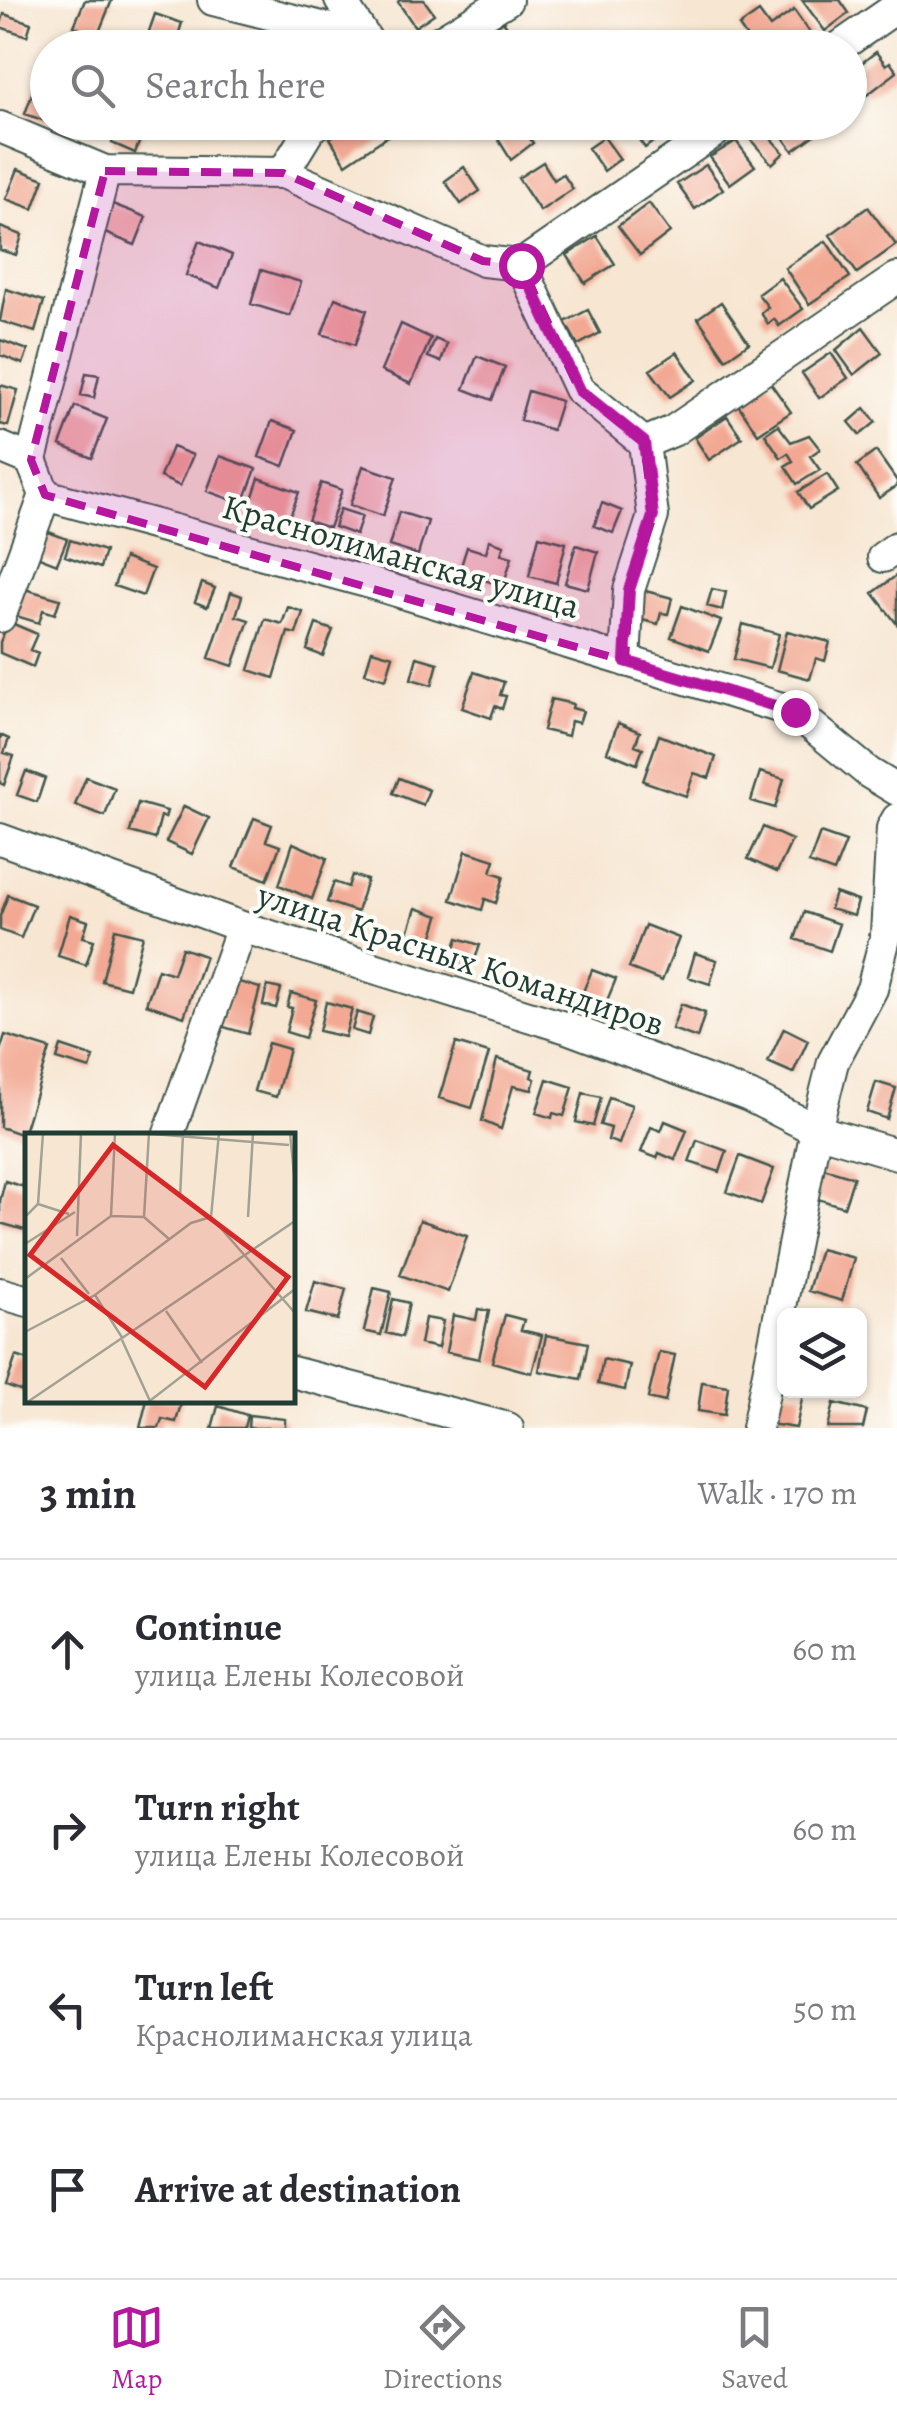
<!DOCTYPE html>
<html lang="en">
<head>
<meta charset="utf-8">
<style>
  body { margin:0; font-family:Alegreya,serif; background:#f7f7f7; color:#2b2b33 }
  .controls { position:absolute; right:30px; bottom:30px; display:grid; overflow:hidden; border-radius:15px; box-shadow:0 2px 8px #0004 }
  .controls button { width:90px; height:90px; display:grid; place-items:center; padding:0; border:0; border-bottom:2px solid #e1e1e2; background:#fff; color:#2b2b33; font:50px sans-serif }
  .stop { position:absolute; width:30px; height:30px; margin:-22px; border:8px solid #b5179e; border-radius:50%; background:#fff }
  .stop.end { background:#b5179e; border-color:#fff; box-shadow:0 2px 10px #0008 }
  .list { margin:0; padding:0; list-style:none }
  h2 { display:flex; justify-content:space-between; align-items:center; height:130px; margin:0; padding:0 40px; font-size:42px }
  h2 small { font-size:32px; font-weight:400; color:#7c7c81 }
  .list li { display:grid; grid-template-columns:65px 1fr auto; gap:30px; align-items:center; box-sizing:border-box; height:180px; padding:0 40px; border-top:2px solid #e1e1e2 }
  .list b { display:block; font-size:38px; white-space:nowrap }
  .list p { margin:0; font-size:32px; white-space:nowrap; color:#7c7c81 }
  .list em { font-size:32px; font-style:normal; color:#7c7c81 }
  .icon { flex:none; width:55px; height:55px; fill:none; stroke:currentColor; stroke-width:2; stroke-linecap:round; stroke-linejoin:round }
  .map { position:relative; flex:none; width:897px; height:1428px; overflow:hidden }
  .search { position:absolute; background:#fff; box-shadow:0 2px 8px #0004; left:30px; right:30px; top:30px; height:110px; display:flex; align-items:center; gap:25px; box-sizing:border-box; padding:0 35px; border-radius:55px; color:#7c7c81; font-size:38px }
  .sheet { height:850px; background:#fff }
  nav { display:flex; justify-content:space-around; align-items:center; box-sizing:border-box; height:140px; border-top:2px solid #e1e1e2; background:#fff; font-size:28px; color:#7c7c81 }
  nav a { display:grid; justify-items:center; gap:5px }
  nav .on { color:#b5179e }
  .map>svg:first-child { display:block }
  .building { fill:#f2a893 }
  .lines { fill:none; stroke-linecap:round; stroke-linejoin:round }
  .minor-casing { stroke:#3f564c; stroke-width:34 }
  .minor { stroke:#fff; stroke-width:30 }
  .route { stroke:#b5179e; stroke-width:12 }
  .marked { fill:#b5179e; fill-opacity:0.2; stroke:#b5179e; stroke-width:8; stroke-dasharray:20 12; stroke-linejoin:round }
  .labels { text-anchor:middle; stroke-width:8; stroke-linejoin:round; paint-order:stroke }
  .street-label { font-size:35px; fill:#1f3d34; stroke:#fdfcf7 }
  .inset-road { fill:none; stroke:#a1a293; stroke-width:2.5 }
  .view { fill:#d62828; fill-opacity:0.15; stroke:#d62828; stroke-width:5 }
  .inset-edge { fill:none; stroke:#1f3d34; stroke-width:5 }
</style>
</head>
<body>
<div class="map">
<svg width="897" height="1428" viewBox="0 0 897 1428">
  <rect width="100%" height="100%" fill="#fdfcf7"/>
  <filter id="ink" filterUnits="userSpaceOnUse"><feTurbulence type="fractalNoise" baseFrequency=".01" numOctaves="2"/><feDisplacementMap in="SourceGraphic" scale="20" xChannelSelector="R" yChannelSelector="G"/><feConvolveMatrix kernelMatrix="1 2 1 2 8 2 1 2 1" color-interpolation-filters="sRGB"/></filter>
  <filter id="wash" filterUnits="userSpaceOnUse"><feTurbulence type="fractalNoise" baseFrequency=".0048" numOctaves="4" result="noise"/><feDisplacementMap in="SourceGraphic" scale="40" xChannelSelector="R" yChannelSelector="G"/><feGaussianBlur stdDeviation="2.25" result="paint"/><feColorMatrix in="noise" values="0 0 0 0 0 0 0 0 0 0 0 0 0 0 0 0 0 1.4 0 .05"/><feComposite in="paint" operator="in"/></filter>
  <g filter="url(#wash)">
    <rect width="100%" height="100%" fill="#f7e6d2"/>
    <g id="blocks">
      <path class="building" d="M 85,0 L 112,0 L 97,37 L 74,26 Z
        M 400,0 L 424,0 L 434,14 L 415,27 L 398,2 Z
        M 802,0 L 840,0 L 849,13 L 825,31 Z
        M 794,10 L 811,34 L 792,48 L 754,48 L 739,26 L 759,12 L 770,27 Z
        M 4,14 L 31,23 L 27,36 L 0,27 Z
        M 155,14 L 182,23 L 174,48 L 145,43 Z
        M 503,21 L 518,41 L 510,48 L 505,48 L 491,30 Z
        M 876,52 L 886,65 L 890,62 L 897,72 L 867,95 L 850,72 Z
        M 39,73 L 48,76 L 48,122 L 25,114 Z
        M 120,122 L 147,122 L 135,153 L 112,143 Z
        M 354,122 L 379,122 L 388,136 L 346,164 L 330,138 Z
        M 626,122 L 679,122 L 645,148 Z
        M 772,122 L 808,122 L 816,134 L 793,151 Z
        M 520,124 L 533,143 L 511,160 L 498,139 Z
        M 762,129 L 784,153 L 772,164 L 750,139 Z
        M 604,137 L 620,159 L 604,171 L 588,148 Z
        M 736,141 L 755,166 L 730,184 L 710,157 Z
        M 543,162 L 554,180 L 563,174 L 573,189 L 540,211 L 518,178 Z
        M 706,165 L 723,189 L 695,209 L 677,184 Z
        M 464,167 L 480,191 L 461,204 L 445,181 Z
        M 18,169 L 44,179 L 33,209 L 6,199 Z
        M 110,203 L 146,217 L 135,245 L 100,231 Z
        M 649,203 L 670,232 L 640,255 L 618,226 Z
        M 868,207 L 896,245 L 857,273 L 830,235 Z
        M 0,227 L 22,235 L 16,255 L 0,250 Z
        M 597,236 L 615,264 L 585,283 L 567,255 Z
        M 199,241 L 232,255 L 219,288 L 186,275 Z
        M 826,241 L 850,277 L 809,304 L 785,268 Z
        M 261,270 L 301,282 L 290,316 L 251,304 Z
        M 780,278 L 803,309 L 779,326 L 774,319 L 768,324 L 761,313 L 768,307 L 758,294 Z
        M 6,289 L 44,301 L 35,332 L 0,321 Z
        M 335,298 L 367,310 L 355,345 L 322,334 Z
        M 721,302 L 749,343 L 726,359 L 698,318 Z
        M 588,310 L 600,333 L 578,345 L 565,322 Z
        M 401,324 L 431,338 L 411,384 L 381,371 Z
        M 863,327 L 882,353 L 854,375 L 836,350 Z
        M 435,339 L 447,344 L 441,362 L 428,357 Z
        M 0,340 L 28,350 L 23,364 L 0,355 Z
        M 677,352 L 696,380 L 670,397 L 650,370 Z
        M 831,353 L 848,378 L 819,398 L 802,373 Z
        M 477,356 L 505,367 L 492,400 L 464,389 Z
        M 86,373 L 99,375 L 94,398 L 81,395 Z
        M 769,381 L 791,412 L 758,434 L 737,403 Z
        M 0,385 L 18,390 L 8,426 L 0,424 Z
        M 528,391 L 561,401 L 552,430 L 520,420 Z
        M 75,406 L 107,419 L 92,458 L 60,445 Z
        M 865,408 L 876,422 L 860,435 L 849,422 Z
        M 727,416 L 742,438 L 709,460 L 695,438 Z
        M 272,421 L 297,430 L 284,466 L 259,457 Z
        M 778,425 L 791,442 L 809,435 L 820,449 L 810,456 L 820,470 L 797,484 L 785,466 L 793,461 L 788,453 L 781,458 L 765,434 Z
        M 172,447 L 193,455 L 180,486 L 160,477 Z
        M 876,451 L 897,481 L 897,486 L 879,498 L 857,465 Z
        M 220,456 L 256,469 L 243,504 L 207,491 Z
        M 363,466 L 396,477 L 383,516 L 350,505 Z
        M 827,474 L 838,491 L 809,509 L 798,492 Z
        M 259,478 L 299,492 L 289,519 L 250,505 Z
        M 321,483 L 342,490 L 329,528 L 308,521 Z
        M 602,503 L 622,511 L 613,533 L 594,526 Z
        M 340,509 L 362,516 L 356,535 L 334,527 Z
        M 399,512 L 428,521 L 418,555 L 389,546 Z
        M 38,528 L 67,539 L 57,564 L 29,553 Z
        M 539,536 L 566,543 L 556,583 L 529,576 Z
        M 70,540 L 105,551 L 100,568 L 65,556 Z
        M 489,540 L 504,545 L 501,554 L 512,557 L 503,586 L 459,572 L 467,547 L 486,553 Z
        M 576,545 L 598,552 L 588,589 L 565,583 Z
        M 124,558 L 153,569 L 143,596 L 114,586 Z
        M 897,575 L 897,624 L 873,593 Z
        M 202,583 L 215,588 L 207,607 L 195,602 Z
        M 21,588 L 60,599 L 55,614 L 43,610 L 39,623 L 13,615 Z
        M 638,589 L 672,598 L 668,614 L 661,613 L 658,624 L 631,617 Z
        M 712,589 L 726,592 L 722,610 L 707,606 Z
        M 231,592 L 242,596 L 236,616 L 249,620 L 233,666 L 209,658 Z
        M 682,606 L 721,621 L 709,651 L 671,637 Z
        M 288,607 L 303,612 L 296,634 L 288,632 L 274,678 L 249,670 L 265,619 L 282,624 Z
        M 9,622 L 37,634 L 30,650 L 38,653 L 33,667 L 0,653 L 0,642 Z
        M 316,624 L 333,630 L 323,656 L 307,650 Z
        M 743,624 L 779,634 L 770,668 L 734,659 Z
        M 787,631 L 830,642 L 825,661 L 816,658 L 810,679 L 777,670 Z
        M 372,650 L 393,656 L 386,679 L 365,673 Z
        M 417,657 L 438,663 L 432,685 L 411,679 Z
        M 474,672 L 504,682 L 500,695 L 506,696 L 502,709 L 495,706 L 491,718 L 462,708 Z
        M 551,699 L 573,704 L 572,708 L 583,711 L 579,723 L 571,721 L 568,736 L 543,730 Z
        M 618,723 L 640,732 L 635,745 L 643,748 L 637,764 L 607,752 Z
        M 0,735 L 9,739 L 4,753 L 14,756 L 4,785 L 0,783 Z
        M 659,735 L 716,757 L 709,778 L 694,773 L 686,796 L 643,781 Z
        M 26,771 L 45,778 L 37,802 L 17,795 Z
        M 760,772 L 784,779 L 775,808 L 751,801 Z
        M 86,777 L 115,788 L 105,816 L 75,805 Z
        M 399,778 L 429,790 L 423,805 L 393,793 Z
        M 138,803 L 167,811 L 165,818 L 161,816 L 155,839 L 130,832 Z
        M 184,806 L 209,818 L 192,854 L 166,842 Z
        M 254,818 L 272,825 L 266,841 L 280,846 L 267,880 L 234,867 Z
        M 763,827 L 792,840 L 777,872 L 748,859 Z
        M 820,833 L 846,842 L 834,872 L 809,863 Z
        M 293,843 L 327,858 L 312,899 L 279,885 Z
        M 466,851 L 495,860 L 491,872 L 504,876 L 496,903 L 485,899 L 482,910 L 451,900 Z
        M 352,875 L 367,880 L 357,912 L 327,902 L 334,882 L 348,887 Z
        M 835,893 L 858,901 L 854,916 L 830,909 Z
        M 8,895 L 34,905 L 21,938 L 0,930 L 0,916 Z
        M 416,908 L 439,916 L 430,946 L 406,939 Z
        M 804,912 L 839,924 L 830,951 L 795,939 Z
        M 70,915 L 88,921 L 83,937 L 94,940 L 86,965 L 58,956 Z
        M 645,925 L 679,938 L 662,981 L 629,968 Z
        M 115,929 L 143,936 L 129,988 L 102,981 Z
        M 458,938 L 480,945 L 469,976 L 448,969 Z
        M 182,948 L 205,956 L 184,1017 L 146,1004 L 158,969 L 173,974 Z
        M 695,953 L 717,960 L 710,984 L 688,977 Z
        M 592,970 L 616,979 L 606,1003 L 582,994 Z
        M 232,980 L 260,988 L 248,1034 L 220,1026 Z
        M 267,986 L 281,989 L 276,1008 L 263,1005 Z
        M 291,993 L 316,1000 L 305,1038 L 286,1032 L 292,1008 L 287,1007 Z
        M 326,1002 L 352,1009 L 345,1037 L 319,1031 Z
        M 681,1004 L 705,1013 L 697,1038 L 672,1029 Z
        M 357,1012 L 373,1017 L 368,1035 L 352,1030 Z
        M 784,1028 L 808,1040 L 793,1073 L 768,1062 Z
        M 5,1035 L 50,1049 L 23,1135 L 0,1127 L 0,1051 Z
        M 268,1043 L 289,1049 L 276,1097 L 254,1091 Z
        M 456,1043 L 489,1053 L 472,1108 L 439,1098 Z
        M 61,1046 L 94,1057 L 90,1069 L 57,1059 Z
        M 497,1059 L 533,1070 L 531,1077 L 535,1079 L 532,1090 L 513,1086 L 501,1129 L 482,1121 Z
        M 547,1079 L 573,1087 L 564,1116 L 553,1113 L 552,1118 L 536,1113 Z
        M 876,1082 L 896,1088 L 887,1119 L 867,1112 Z
        M 583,1093 L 601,1097 L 593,1126 L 576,1122 Z
        M 609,1097 L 632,1105 L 619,1144 L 608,1140 L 611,1128 L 600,1125 Z
        M 665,1121 L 687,1130 L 675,1160 L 659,1153 L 657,1158 L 641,1152 L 651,1127 L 661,1131 Z
        M 697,1140 L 727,1151 L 720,1172 L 689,1162 Z
        M 740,1156 L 774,1169 L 761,1204 L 727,1192 Z
        M 820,1167 L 854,1177 L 844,1207 L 811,1197 Z
        M 5,1181 L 28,1188 L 28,1231 L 0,1223 L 0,1201 Z
        M 420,1220 L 467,1236 L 448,1292 L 400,1275 Z
        M 820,1249 L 854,1258 L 842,1301 L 808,1291 Z
        M 315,1281 L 346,1289 L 338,1320 L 306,1312 Z
        M 374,1288 L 391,1292 L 381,1335 L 364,1331 Z
        M 393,1299 L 409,1303 L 402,1337 L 386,1333 Z
        M 478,1309 L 489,1311 L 479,1359 L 446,1352 L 453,1315 L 476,1320 Z
        M 505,1315 L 524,1320 L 521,1330 L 542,1335 L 532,1373 L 492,1362 Z
        M 425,1318 L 443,1321 L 438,1348 L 420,1344 Z
        M 546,1335 L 588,1343 L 581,1379 L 539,1371 Z
        M 659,1352 L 675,1355 L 665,1402 L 648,1398 Z
        M 16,1356 L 28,1360 L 28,1394 L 6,1386 Z
        M 603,1359 L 630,1365 L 625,1390 L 598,1384 Z
        M 702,1382 L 728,1386 L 724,1415 L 698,1411 Z
        M 772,1388 L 803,1394 L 796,1428 L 764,1423 Z
        M 147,1400 L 182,1400 L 176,1422 L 162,1419 L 159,1428 L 140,1428 Z
        M 834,1403 L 867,1411 L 863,1428 L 828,1428 Z
        M 218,1406 L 247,1415 L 244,1428 L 212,1428 Z
        M 249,1415 L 285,1419 L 285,1428 L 248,1428 Z"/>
    </g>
  </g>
  <g filter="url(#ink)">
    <use href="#blocks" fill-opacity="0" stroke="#3f564c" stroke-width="2.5"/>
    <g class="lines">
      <defs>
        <path id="minor" d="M 213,0 L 354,35 L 374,48
          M 340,0 L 370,45
          M 429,48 L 507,0
          M 838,48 L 897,7
          M 0,127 L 105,171 L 283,173 L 483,261 L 521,265 L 579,389 L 644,443 L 653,516 L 629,590 L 625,661
          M 283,173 L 310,129 L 319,122
          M 521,265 L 729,122
          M 644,443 L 673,431 L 897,278
          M 0,447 L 31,460 L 45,495 L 363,581 L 795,712 L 869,773 L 897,790
          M 31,460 L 105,171
          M 883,557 L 897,547
          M 0,617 L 45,495
          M 0,839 L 242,927 L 567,1028 L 749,1096 L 816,1130 L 897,1154
          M 168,1136 L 242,927
          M 0,1293 L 28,1301
          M 292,1372 L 508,1428
          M 757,1428 L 816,1130 L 833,1062 L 872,989 L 886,934 L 892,828 L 897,819"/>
      </defs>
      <use href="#minor" class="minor-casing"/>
      <use href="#minor" class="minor"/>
    </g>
  </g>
  <g class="lines" filter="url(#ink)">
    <path class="route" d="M 521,265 L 579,390 L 644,442 L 653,516 L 629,590 L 625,661 L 795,712"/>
  </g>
  <path class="marked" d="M 105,171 L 283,173 L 483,261 L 521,265 L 579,389 L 644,443 L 653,516 L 629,590 L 625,661 L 45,495 L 31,460 Z"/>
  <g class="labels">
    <g class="street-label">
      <text transform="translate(401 556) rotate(16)" y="12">Краснолиманская улица</text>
      <text transform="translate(461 959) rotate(18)" y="12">улица Красных Командиров</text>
    </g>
  </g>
  <g transform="translate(25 1133)">
    <rect width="270" height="270" fill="#f7e6d2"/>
    <path class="inset-road" d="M 115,0 L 264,12M 265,0 L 270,52M 155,65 L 158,1M 13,71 L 44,81M 86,83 L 90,0M 0,84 L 13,71 L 18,0M 119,84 L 124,0M 186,84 L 270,180M 186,84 L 194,0M 223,84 L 228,0M 52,103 L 56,0M 0,111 L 50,79M 36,125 L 64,161M 0,146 L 86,83 L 119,84 L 144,106M 70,162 L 98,206M 141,178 L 177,230M 0,199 L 70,162 L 166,90 L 186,84M 97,207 L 125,268M 1,270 L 270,88M 122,270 L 270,156"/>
    <path class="view" d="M 88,12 L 263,144 L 180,254 L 5,122 Z"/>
    <rect width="270" height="270" class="inset-edge"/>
  </g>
</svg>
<div class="controls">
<button><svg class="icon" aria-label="layers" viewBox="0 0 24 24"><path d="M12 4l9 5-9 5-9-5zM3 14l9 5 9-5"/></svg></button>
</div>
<div class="stop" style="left:521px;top:265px"></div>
<div class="stop end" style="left:795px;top:712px"></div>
<div class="search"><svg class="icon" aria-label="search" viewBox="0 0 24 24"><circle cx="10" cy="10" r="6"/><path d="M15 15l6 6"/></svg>Search here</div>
</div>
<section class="sheet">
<h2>3 min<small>Walk · 170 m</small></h2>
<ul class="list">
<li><svg class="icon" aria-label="ahead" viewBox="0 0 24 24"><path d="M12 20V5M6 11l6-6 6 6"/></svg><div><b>Continue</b><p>улица Елены Колесовой</p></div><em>60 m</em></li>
<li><svg class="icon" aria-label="right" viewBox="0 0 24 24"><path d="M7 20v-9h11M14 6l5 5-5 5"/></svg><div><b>Turn right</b><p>улица Елены Колесовой</p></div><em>60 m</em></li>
<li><svg class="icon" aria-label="left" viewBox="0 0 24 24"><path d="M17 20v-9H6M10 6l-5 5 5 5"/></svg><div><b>Turn left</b><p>Краснолиманская улица</p></div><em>50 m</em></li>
<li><svg class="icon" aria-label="arrive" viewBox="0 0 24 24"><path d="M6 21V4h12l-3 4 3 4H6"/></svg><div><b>Arrive at destination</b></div></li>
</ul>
</section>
<nav>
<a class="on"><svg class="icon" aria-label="map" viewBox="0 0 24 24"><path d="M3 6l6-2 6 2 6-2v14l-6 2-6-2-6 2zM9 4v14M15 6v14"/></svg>Map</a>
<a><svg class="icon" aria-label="directions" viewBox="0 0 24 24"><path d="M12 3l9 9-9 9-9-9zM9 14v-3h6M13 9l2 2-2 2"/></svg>Directions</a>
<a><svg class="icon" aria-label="saved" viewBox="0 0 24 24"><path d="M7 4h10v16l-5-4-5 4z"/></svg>Saved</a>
</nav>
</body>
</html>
